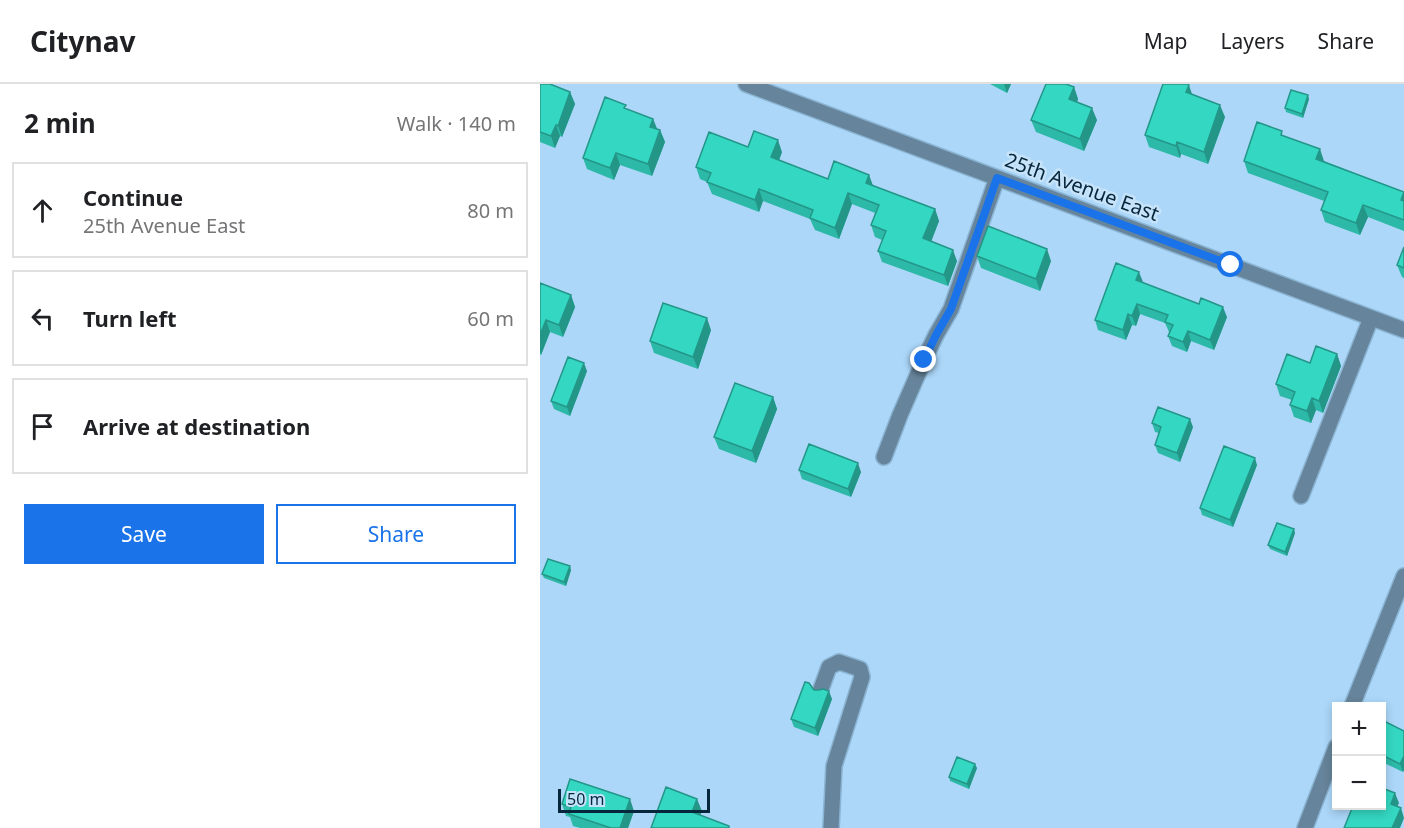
<!DOCTYPE html>
<html lang="en">
<head>
<meta charset="utf-8">
<style>
  body { margin:0; font-family:"Noto Sans",sans-serif; background:#f6f6f6; color:#202124 }
  .controls { position:absolute; right:18px; bottom:18px; display:grid; overflow:hidden; border-radius:0px; box-shadow:0 3px 9px #0003 }
  .controls button { width:54px; height:54px; display:grid; place-items:center; padding:0; border:0; border-bottom:2px solid #e0e0e0; background:#fff; color:#202124; font:30px sans-serif }
  .scale { position:absolute; left:18px; bottom:15px; width:152px; box-sizing:border-box; padding-left:6px; border:3px solid #05263b; border-top:0; font-size:16px; line-height:21px; white-space:nowrap; color:#05263b; -webkit-text-stroke:4px #c6e3f9; paint-order:stroke }
  .stop { position:absolute; width:18px; height:18px; margin:-14px; border:4px solid #1a73e8; border-radius:50%; background:#fff }
  .stop.end { background:#1a73e8; border-color:#fff; box-shadow:0 2px 6px #0008 }
  .list { margin:0; padding:0; list-style:none }
  h2 { display:flex; justify-content:space-between; align-items:center; height:78px; margin:0; padding:0 24px; font-size:26px }
  h2 small { font-size:20px; font-weight:400; color:#757577 }
  .list li { display:grid; grid-template-columns:39px 1fr auto; gap:18px; align-items:center; box-sizing:border-box; height:96px; margin:0 12px 12px; padding:0 12px; border:2px solid #e0e0e0; border-radius:0px }
  .list b { display:block; font-size:22px; white-space:nowrap }
  .list p { margin:0; font-size:20px; white-space:nowrap; color:#757577 }
  .list em { font-size:20px; font-style:normal; color:#757577 }
  .actions { display:flex; gap:12px; padding:18px 24px }
  .actions a { flex:1; padding:14px 0; border:2px solid #1a73e8; border-radius:0px; text-align:center; font-size:21px; color:#1a73e8 }
  .actions .main { background:#1a73e8; color:#fff }
  .icon { flex:none; width:33px; height:33px; fill:none; stroke:currentColor; stroke-width:2; stroke-linecap:round; stroke-linejoin:round }
  .map { position:relative; flex:none; width:864px; height:744px; overflow:hidden }
  header { display:flex; align-items:center; gap:36px; box-sizing:border-box; height:84px; padding:0 30px; background:#fff; border-bottom:2px solid #e0e0e0 }
  header strong { font-size:28px }
  nav { display:flex; gap:33px; margin-inline-start:auto; font-size:21px }
  main { display:flex }
  aside { flex:1; background:#fff }
  .map>svg:first-child { display:block }
  .lines { fill:none; stroke-linecap:round; stroke-linejoin:round }
  .minor-casing { stroke:#8bb4d3; stroke-width:18 }
  .minor { stroke:#66849b; stroke-width:15 }
  .wall { fill:#2db9a7 }
  .shaded-wall { fill:#249688 }
  .building { fill:#34d7c2; stroke:#249688; stroke-width:1.5 }
  .route { stroke:#1a73e8; stroke-width:8 }
  .labels { text-anchor:middle; stroke-width:5; stroke-linejoin:round; paint-order:stroke }
  .street-label { font-size:20px; fill:#05263b; stroke:#c6e3f9 }
</style>
</head>
<body>
<header>
<strong>Citynav</strong>
<nav><a>Map</a><a>Layers</a><a>Share</a></nav>
</header>
<main>
<aside>
<h2>2 min<small>Walk · 140 m</small></h2>
<ul class="list">
<li><svg class="icon" aria-label="ahead" viewBox="0 0 24 24"><path d="M12 20V5M6 11l6-6 6 6"/></svg><div><b>Continue</b><p>25th Avenue East</p></div><em>80 m</em></li>
<li><svg class="icon" aria-label="left" viewBox="0 0 24 24"><path d="M17 20v-9H6M10 6l-5 5 5 5"/></svg><div><b>Turn left</b></div><em>60 m</em></li>
<li><svg class="icon" aria-label="arrive" viewBox="0 0 24 24"><path d="M6 21V4h12l-3 4 3 4H6"/></svg><div><b>Arrive at destination</b></div></li>
</ul>
<div class="actions"><a class="main">Save</a><a>Share</a></div>
</aside>
<div class="map">
<svg width="864" height="744" viewBox="0 0 864 744">
  <rect width="100%" height="100%" fill="#acd7f9"/>
  <g class="lines">
    <defs>
      <path id="minor" d="M 206,0 L 864,246
        M 344,373 L 360,331 L 384,276 L 396,251 L 411,225 L 457,94
        M 761,412 L 831,234
        M 281,605 L 289,583 L 299,578 L 320,585 L 322,593 L 294,682 L 291,744
        M 812,622 L 864,492
        M 765,744 L 796,663"/>
    </defs>
    <use href="#minor" class="minor-casing"/>
    <use href="#minor" class="minor"/>
  </g>
  <path class="wall" d="M 0,0 L 30,8 L 35,20 L 22,53 L 20,52 L 15,64 L 0,58 Z
    M 450,0 L 471,0 L 467,9 Z
    M 534,3 L 538,15 L 537,18 L 557,36 L 544,67 L 496,48 L 491,36 Z
    M 653,11 L 685,33 L 668,80 L 641,70 L 640,74 L 609,63 L 605,51 Z
    M 769,15 L 763,34 L 746,28 L 745,24 Z
    M 87,26 L 113,35 L 117,45 L 120,46 L 125,58 L 112,92 L 80,81 L 74,96 L 47,85 L 43,74 Z
    M 743,52 L 784,77 L 864,108 L 864,147 L 828,133 L 820,151 L 785,138 L 781,126 L 784,117 L 708,89 L 704,77 Z
    M 208,63 L 242,68 L 239,76 L 288,95 L 329,91 L 333,102 L 395,125 L 399,137 L 391,157 L 417,177 L 408,202 L 342,178 L 338,167 L 342,156 L 335,153 L 331,141 L 335,129 L 312,120 L 299,155 L 275,146 L 270,135 L 223,117 L 219,128 L 172,110 L 167,98 L 160,95 L 156,83 Z
    M 864,163 L 864,194 L 862,193 L 857,181 Z
    M 437,172 L 511,177 L 500,207 L 441,184 Z
    M 602,198 L 687,233 L 674,266 L 651,257 L 647,268 L 632,262 L 628,252 L 630,249 L 629,248 L 625,239 L 600,230 L 596,242 L 592,241 L 586,256 L 558,246 L 555,236 Z
    M 0,199 L 31,211 L 35,223 L 23,253 L 10,248 L 1,271 L 0,270 Z
    M 171,246 L 158,285 L 114,269 L 110,257 Z
    M 797,270 L 801,282 L 783,329 L 776,326 L 771,339 L 754,333 L 750,321 L 752,316 L 740,312 L 736,300 L 770,279 Z
    M 47,287 L 30,332 L 14,325 L 11,317 Z
    M 233,313 L 237,325 L 216,379 L 179,365 L 174,353 Z
    M 612,339 L 653,343 L 640,378 L 618,369 L 615,361 L 619,349 L 615,348 Z
    M 717,381 L 693,443 L 662,431 L 660,424 Z
    M 259,386 L 321,388 L 311,413 L 262,395 Z
    M 755,449 L 747,472 L 730,465 L 728,461 Z
    M 31,486 L 26,502 L 4,494 L 2,490 Z
    M 274,606 L 292,615 L 278,652 L 254,643 L 251,635 Z
    M 842,636 L 864,647 L 864,686 L 863,688 L 842,678 Z
    M 437,684 L 429,705 L 410,697 L 409,693 Z
    M 22,720 L 94,727 L 88,744 L 40,744 L 33,742 L 30,733 L 26,732 Z"/>
  <path class="shaded-wall" d="M 464,0 L 471,0 L 467,9 Z
    M 649,1 L 653,13 L 646,8 Z
    M 534,3 L 538,15 L 534,27 L 529,15 Z
    M 30,8 L 35,20 L 22,53 L 18,42 Z
    M 768,11 L 769,15 L 763,34 L 762,30 Z
    M 680,21 L 685,33 L 668,80 L 664,68 Z
    M 552,24 L 557,36 L 544,67 L 540,55 Z
    M 113,35 L 118,47 L 110,43 Z
    M 16,41 L 20,52 L 15,64 L 11,52 Z
    M 120,46 L 125,58 L 112,92 L 108,80 Z
    M 238,56 L 242,68 L 236,85 L 231,73 Z
    M 637,58 L 641,70 L 640,74 L 636,62 Z
    M 780,65 L 784,77 L 781,86 L 776,75 Z
    M 76,69 L 80,81 L 74,96 L 70,84 Z
    M 329,91 L 333,102 L 326,99 Z
    M 219,105 L 223,117 L 219,128 L 215,116 Z
    M 864,108 L 864,125 L 861,116 Z
    M 308,109 L 312,120 L 299,155 L 295,144 Z
    M 823,121 L 828,133 L 820,151 L 816,139 Z
    M 395,125 L 399,137 L 388,166 L 383,154 Z
    M 507,165 L 511,177 L 500,207 L 496,195 Z
    M 413,166 L 417,177 L 408,202 L 404,191 Z
    M 599,188 L 603,198 L 596,196 Z
    M 31,211 L 35,223 L 23,253 L 19,241 Z
    M 597,220 L 600,230 L 596,242 L 592,232 Z
    M 683,223 L 687,233 L 674,266 L 670,256 Z
    M 588,230 L 592,241 L 586,256 L 583,246 Z
    M 167,234 L 171,246 L 158,285 L 153,273 Z
    M 6,236 L 10,248 L 1,271 L 0,267 L 0,251 Z
    M 648,247 L 651,257 L 647,268 L 643,258 Z
    M 797,270 L 801,282 L 783,329 L 779,317 Z
    M 44,279 L 47,287 L 30,332 L 27,323 Z
    M 233,313 L 237,325 L 216,379 L 212,367 Z
    M 772,314 L 776,326 L 771,339 L 767,327 Z
    M 650,335 L 653,343 L 640,378 L 637,369 Z
    M 715,374 L 717,381 L 693,443 L 690,436 Z
    M 318,379 L 321,388 L 311,413 L 308,405 Z
    M 754,445 L 755,449 L 747,472 L 745,468 Z
    M 30,482 L 31,486 L 26,502 L 24,498 Z
    M 289,607 L 292,615 L 278,652 L 275,644 Z
    M 864,672 L 864,686 L 863,688 L 860,680 Z
    M 435,680 L 437,684 L 429,705 L 427,700 Z
    M 855,709 L 859,719 L 854,730 L 851,720 Z
    M 90,715 L 94,727 L 88,744 L 80,744 Z
    M 157,715 L 162,727 L 157,740 L 152,728 Z
    M 861,724 L 864,734 L 860,744 L 852,744 Z"/>
  <path class="building" d="M 0,0 L 10,0 L 30,8 L 18,42 L 16,41 L 11,52 L 0,48 Z
    M 506,0 L 526,0 L 534,3 L 529,15 L 552,24 L 540,55 L 491,36 Z
    M 623,0 L 647,0 L 649,1 L 646,8 L 680,21 L 664,68 L 637,58 L 636,62 L 605,51 Z
    M 751,6 L 768,11 L 762,30 L 745,24 Z
    M 65,13 L 86,21 L 84,24 L 113,35 L 110,43 L 120,46 L 108,80 L 76,69 L 70,84 L 43,74 Z
    M 717,38 L 742,47 L 741,51 L 780,65 L 776,75 L 864,108 L 861,116 L 864,117 L 864,136 L 823,121 L 816,139 L 781,126 L 788,108 L 704,77 Z
    M 214,47 L 238,56 L 231,73 L 288,95 L 294,77 L 329,91 L 326,99 L 395,125 L 383,154 L 413,166 L 404,191 L 338,167 L 346,147 L 331,141 L 339,121 L 308,109 L 295,144 L 270,134 L 273,126 L 219,105 L 215,116 L 167,98 L 171,89 L 156,83 L 169,48 L 208,63 Z
    M 448,142 L 507,165 L 496,195 L 437,172 Z
    M 864,163 L 864,184 L 857,181 Z
    M 576,179 L 599,188 L 596,196 L 659,220 L 661,214 L 683,223 L 670,256 L 648,247 L 643,258 L 628,252 L 633,241 L 625,238 L 628,231 L 597,220 L 592,232 L 588,230 L 583,246 L 555,236 Z
    M 0,199 L 31,211 L 19,241 L 6,236 L 0,251 Z
    M 123,219 L 167,234 L 153,273 L 110,257 Z
    M 776,262 L 797,270 L 779,317 L 772,314 L 767,327 L 750,321 L 755,308 L 736,300 L 747,270 L 770,279 Z
    M 28,273 L 44,279 L 27,323 L 11,317 Z
    M 195,299 L 233,313 L 212,367 L 174,353 Z
    M 618,323 L 650,335 L 637,369 L 615,361 L 621,343 L 612,339 Z
    M 269,360 L 318,379 L 308,405 L 259,386 Z
    M 684,362 L 715,374 L 690,436 L 660,424 Z
    M 737,439 L 754,445 L 745,468 L 728,461 Z
    M 8,475 L 30,482 L 24,498 L 2,490 Z
    M 265,598 L 269,599 L 274,606 L 279,606 L 283,605 L 289,607 L 275,644 L 251,635 Z
    M 842,636 L 864,647 L 864,672 L 860,680 L 842,671 Z
    M 417,673 L 435,680 L 427,700 L 409,693 Z
    M 30,695 L 90,715 L 80,744 L 71,744 L 29,730 L 31,723 L 22,720 Z
    M 126,703 L 157,715 L 152,728 L 189,742 L 189,744 L 111,744 Z
    M 842,704 L 855,709 L 851,720 L 861,724 L 852,744 L 804,744 L 813,722 L 842,722 Z"/>
  <g class="lines">
    <path class="route" d="M 384,276 L 396,251 L 411,225 L 457,94 L 691,181"/>
  </g>
  <g class="labels">
    <g class="street-label">
      <text transform="translate(542 103) rotate(20)" y="7">25th Avenue East</text>
    </g>
  </g>
</svg>
<div class="controls">
<button>+</button>
<button>−</button>
</div>
<div class="scale">50 m</div>
<div class="stop" style="left:691px;top:181px"></div>
<div class="stop end" style="left:384px;top:276px"></div>
</div>
</main>
</body>
</html>
